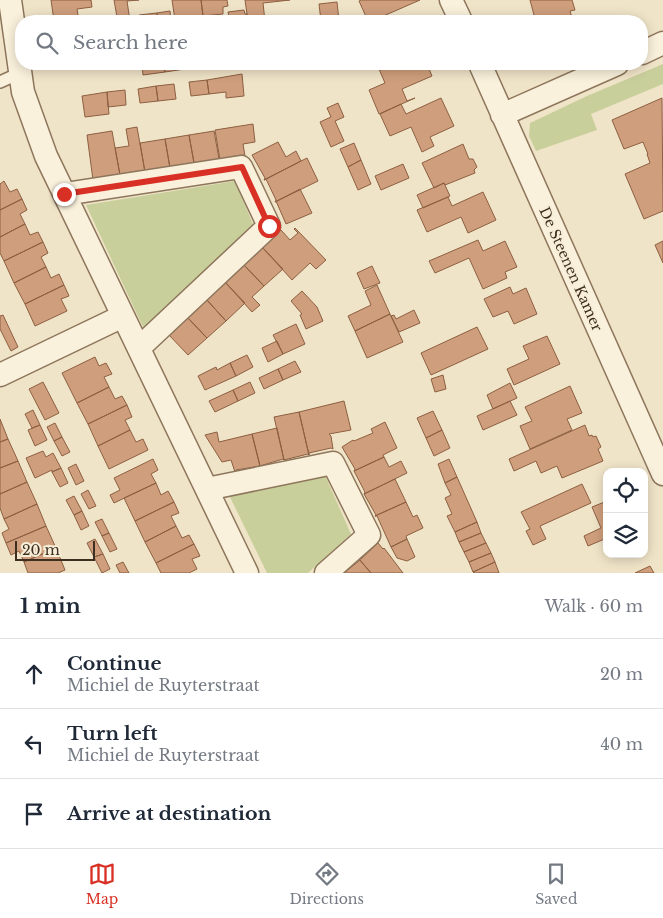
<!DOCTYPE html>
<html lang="en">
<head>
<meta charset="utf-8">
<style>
  body { margin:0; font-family:"Libre Baskerville",serif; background:#f2f2f3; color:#1f2937 }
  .controls { position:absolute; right:15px; bottom:15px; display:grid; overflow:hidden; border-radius:10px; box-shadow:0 2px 12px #0003 }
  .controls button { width:45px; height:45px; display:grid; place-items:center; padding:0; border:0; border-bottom:1px solid #e0e1e3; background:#fff; color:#1f2937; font:25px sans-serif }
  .scale { position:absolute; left:15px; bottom:12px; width:80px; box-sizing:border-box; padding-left:5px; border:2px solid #3d2e20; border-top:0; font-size:14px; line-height:18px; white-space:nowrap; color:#3d2e20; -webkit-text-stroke:4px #f7eed8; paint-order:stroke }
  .stop { position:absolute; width:15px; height:15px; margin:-11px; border:4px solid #d93025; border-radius:50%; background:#fff }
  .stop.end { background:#d93025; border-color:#fff; box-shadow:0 1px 5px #0008 }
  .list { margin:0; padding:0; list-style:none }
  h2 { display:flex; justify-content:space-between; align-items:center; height:65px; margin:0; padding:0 20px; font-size:21px }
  h2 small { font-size:16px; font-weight:400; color:#747a83 }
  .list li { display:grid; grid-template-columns:32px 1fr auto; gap:15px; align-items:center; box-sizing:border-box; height:70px; padding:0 20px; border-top:1px solid #e0e1e3 }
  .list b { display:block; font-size:19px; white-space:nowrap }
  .list p { margin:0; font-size:16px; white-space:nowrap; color:#747a83 }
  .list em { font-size:16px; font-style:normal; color:#747a83 }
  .icon { flex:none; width:28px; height:28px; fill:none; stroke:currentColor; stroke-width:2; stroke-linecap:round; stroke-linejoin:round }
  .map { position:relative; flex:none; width:663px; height:573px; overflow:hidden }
  .search { position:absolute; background:#fff; box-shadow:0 2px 12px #0003; left:15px; right:15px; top:15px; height:55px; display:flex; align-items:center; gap:12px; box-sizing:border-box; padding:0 18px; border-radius:20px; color:#747a83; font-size:19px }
  .sheet { height:275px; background:#fff }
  nav { display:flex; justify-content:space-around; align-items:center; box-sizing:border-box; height:70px; border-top:1px solid #e0e1e3; background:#fff; font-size:14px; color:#747a83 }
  nav a { display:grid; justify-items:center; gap:2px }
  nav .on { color:#d93025 }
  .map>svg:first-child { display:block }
  .green { fill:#c9cf9b }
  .building { fill:#cf9f7d; stroke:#8d5f41 }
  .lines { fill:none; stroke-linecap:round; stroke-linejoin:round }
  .lane-casing { stroke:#8d765c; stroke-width:14 }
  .street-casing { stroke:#8d765c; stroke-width:25 }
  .lane { stroke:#faf1dc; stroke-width:11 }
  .street { stroke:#faf1dc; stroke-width:22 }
  .route { stroke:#d93025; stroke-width:6 }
  .labels { text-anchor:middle; stroke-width:4; stroke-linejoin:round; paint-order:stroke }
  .street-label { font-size:14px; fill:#3d2e20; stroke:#f7eed8 }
</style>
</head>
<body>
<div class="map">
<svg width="663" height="573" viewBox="0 0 663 573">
  <rect width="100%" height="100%" fill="#f0e4c8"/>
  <path class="green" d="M 663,64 L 663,84 L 591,114 L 597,130 L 536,151 L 529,136 L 530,123 L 587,96 Z
    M 235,181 L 253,224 L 155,319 L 143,327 L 86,205 Z
    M 324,473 L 351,534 L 308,573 L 267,573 L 229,495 Z"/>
  <path class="building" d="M 51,0 L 91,0 L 92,7 L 77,9 L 79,21 L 54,21 Z
    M 114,0 L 139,0 L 127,1 L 130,21 L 106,21 L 105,19 L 117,17 Z
    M 172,0 L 201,0 L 203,16 L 175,20 Z
    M 201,0 L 227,0 L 228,6 L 223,7 L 223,14 L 203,16 Z
    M 245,0 L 290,0 L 263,3 L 265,21 L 248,21 Z
    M 361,0 L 420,0 L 372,21 L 368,21 L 359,1 Z
    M 530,0 L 572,0 L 575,10 L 570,11 L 573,21 L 536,21 L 533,16 L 534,15 Z
    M 337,2 L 339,21 L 321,21 L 319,4 Z
    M 244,10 L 245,14 L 247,14 L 248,21 L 230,21 L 228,12 Z
    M 170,11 L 171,21 L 158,21 L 157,13 Z
    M 157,13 L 158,21 L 140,21 L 139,15 Z
    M 142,64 L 164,64 L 165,72 L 143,75 Z
    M 164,64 L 185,64 L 185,69 L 165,72 Z
    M 390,64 L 427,64 L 432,76 L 402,89 L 407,101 L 415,98 L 379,114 L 369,90 L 385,83 L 379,69 L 377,69 Z
    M 242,74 L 244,96 L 226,98 L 226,92 L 209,94 L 207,80 Z
    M 207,80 L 209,94 L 191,96 L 189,82 Z
    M 174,84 L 176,99 L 158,101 L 156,86 Z
    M 156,86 L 158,101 L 140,103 L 138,89 Z
    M 125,90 L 126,105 L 108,107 L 107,92 Z
    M 107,92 L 109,114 L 85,117 L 82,96 Z
    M 441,98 L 454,126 L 430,137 L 434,146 L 422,152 L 411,127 L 390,136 L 380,114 L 401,104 L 406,114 Z
    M 662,98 L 663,211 L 644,219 L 625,174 L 650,163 L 647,154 L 648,154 L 643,142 L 624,149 L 612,120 Z
    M 338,103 L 344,117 L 335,121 L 344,141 L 331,147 L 320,122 L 331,117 L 327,108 Z
    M 253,124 L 255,142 L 243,144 L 245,156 L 243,155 L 220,159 L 220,160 L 215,130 Z
    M 137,127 L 145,172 L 120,175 L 115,148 L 129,146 L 126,129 Z
    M 112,131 L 120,175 L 93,180 L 87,135 Z
    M 214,131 L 219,159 L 194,163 L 189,135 Z
    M 189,135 L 194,163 L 170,168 L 165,139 Z
    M 165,139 L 170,168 L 145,172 L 140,143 Z
    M 278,142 L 286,157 L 296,151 L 301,161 L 264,180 L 265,178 L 252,155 Z
    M 354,143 L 361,160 L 348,167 L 340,149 Z
    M 463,144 L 469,159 L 473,159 L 477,167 L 474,170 L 475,173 L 445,185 L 444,183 L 434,188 L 422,163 Z
    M 307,158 L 318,181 L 275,202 L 276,200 L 266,179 L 264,180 Z
    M 361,160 L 371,184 L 358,190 L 348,167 Z
    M 403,164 L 409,178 L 381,190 L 375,176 Z
    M 4,181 L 10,192 L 17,189 L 22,199 L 0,210 L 0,184 Z
    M 444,183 L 450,196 L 423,208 L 417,195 Z
    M 300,189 L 312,213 L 286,224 L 276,201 L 275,202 Z
    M 483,192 L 496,220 L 468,233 L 461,217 L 427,232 L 417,210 L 448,197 L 452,206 Z
    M 22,199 L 27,210 L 20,214 L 25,224 L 0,237 L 0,210 Z
    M 25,224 L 30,235 L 38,232 L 43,242 L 4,261 L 0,253 L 0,237 Z
    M 295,228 L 326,260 L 316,269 L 310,263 L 292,280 L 262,247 L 263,247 L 281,230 L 290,240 L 298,233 L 294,229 Z
    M 478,240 L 483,251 L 505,241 L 517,267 L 505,272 L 507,278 L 483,289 L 469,258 L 435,273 L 429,261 Z
    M 663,241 L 663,263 L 655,245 Z
    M 43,242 L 48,253 L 41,257 L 46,267 L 14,283 L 4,261 Z
    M 262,247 L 283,269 L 264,286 L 243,264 L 263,248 Z
    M 243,264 L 264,286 L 252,297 L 260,305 L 252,312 L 225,282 L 226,282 Z
    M 372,266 L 380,283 L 364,289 L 357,273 Z
    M 46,267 L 51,278 L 59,274 L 64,285 L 25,304 L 14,283 Z
    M 225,282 L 245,303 L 226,321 L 206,299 L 207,300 Z
    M 64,285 L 69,296 L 61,299 L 67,311 L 35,326 L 25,304 Z
    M 377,285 L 390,314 L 355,331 L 348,316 L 371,305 L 365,291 Z
    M 510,287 L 513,294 L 526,288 L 537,314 L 514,324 L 508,311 L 493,317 L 484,299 Z
    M 302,291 L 317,307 L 323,321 L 306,329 L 300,315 L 302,314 L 291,301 Z
    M 206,299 L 226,321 L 207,338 L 187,317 L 189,317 L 206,301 Z
    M 414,310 L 420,323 L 399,332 L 391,316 L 394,315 L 396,319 Z
    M 390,314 L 403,342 L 367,358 L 355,331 Z
    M 3,315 L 18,347 L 11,351 L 0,329 L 0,316 Z
    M 187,317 L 207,338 L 188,355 L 168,334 L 187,318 Z
    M 296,324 L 305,344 L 283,354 L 273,335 Z
    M 477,327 L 488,349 L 431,375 L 421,353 Z
    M 547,336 L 560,364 L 514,385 L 507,369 L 529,359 L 523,346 Z
    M 277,341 L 283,354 L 268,362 L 262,348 Z
    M 247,355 L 253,367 L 236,376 L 230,363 Z
    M 95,357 L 99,366 L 106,363 L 112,374 L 104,377 L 109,387 L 77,403 L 62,373 Z
    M 295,361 L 301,372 L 283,380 L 278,369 Z
    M 230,363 L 236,376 L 205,390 L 198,376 L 216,367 L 217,370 Z
    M 278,369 L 283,380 L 264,389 L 259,378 Z
    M 443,375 L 446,389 L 435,392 L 431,379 Z
    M 43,382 L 59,413 L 45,420 L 29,389 Z
    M 250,382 L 255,393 L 238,401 L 233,390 Z
    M 510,383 L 517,398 L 493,409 L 487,395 Z
    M 570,386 L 582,413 L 567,419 L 572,430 L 530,449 L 520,426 L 532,421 L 525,407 Z
    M 109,387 L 115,399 L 122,396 L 127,405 L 88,424 L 77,403 Z
    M 233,390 L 238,401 L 215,412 L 209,401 Z
    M 344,401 L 351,430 L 329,434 L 331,436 L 333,449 L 331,448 L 309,453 L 309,455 L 299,412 Z
    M 510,401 L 517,415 L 483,430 L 477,416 Z
    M 127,405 L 132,417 L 125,420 L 130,430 L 98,446 L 88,424 Z
    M 33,410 L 40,425 L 32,428 L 25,414 Z
    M 433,411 L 442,430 L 426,438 L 417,418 Z
    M 299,412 L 309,455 L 308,454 L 284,460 L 274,417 Z
    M 0,419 L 8,439 L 0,442 Z
    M 385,422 L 397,448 L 383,455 L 384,457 L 354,471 L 355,469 L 342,447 L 353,440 L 354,441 L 373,433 L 371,429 Z
    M 55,423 L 62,437 L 54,441 L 47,427 Z
    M 40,425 L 47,440 L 35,446 L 28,430 Z
    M 585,425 L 589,436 L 592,435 L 593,437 L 596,436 L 601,447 L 598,449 L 603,461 L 562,478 L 557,466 L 541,473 L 536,461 L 514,471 L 509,459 Z
    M 277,428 L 284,460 L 283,459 L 260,466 L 252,434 Z
    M 130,430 L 136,442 L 143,439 L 148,450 L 109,469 L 98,446 Z
    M 442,430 L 450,448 L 434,456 L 426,438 Z
    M 217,432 L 219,442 L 252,434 L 260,466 L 236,470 L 235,472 L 231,460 L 222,462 L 205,435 Z
    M 62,437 L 70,452 L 62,456 L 54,441 Z
    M 8,439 L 18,461 L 0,468 L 0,442 Z
    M 43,451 L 46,457 L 53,453 L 61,468 L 52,472 L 52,470 L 35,478 L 26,458 Z
    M 384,457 L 389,467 L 401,461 L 407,473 L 364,494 L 365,492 L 354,471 Z
    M 153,459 L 158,470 L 151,474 L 156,483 L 114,503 L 110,495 L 120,490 L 114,478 Z
    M 449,459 L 457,477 L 445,483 L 438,464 Z
    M 18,461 L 27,482 L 0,494 L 0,468 Z
    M 76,464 L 84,481 L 76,485 L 68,468 Z
    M 61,468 L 68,483 L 60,487 L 52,472 Z
    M 457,477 L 477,522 L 455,532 L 447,516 L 452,514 L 445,498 L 451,495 L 445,483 Z
    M 395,479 L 406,502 L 375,516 L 376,515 L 364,494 Z
    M 27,482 L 37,504 L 4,519 L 0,508 L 0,494 Z
    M 156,483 L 161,495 L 168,491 L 174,502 L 135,521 L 124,498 Z
    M 582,484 L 591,503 L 540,526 L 546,539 L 533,545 L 526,531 L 530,529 L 521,512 Z
    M 88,490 L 96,506 L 89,509 L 81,494 Z
    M 74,496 L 82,511 L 74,515 L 66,500 Z
    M 607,501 L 607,538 L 588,546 L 584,536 L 601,528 L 592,507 Z
    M 174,502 L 179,513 L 171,516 L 176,526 L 145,542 L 135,521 Z
    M 406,502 L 413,517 L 417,515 L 423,528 L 406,536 L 407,539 L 391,547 L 377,516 L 375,516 Z
    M 37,504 L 46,526 L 6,543 L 2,533 L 9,529 L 4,519 Z
    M 82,511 L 89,526 L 81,530 L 74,515 Z
    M 102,519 L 109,533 L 102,536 L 95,522 Z
    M 477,522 L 481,533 L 459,542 L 455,532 Z
    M 46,526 L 56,548 L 24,562 L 19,551 L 11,555 L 6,543 Z
    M 176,526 L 182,538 L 189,535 L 194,544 L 156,563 L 145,542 Z
    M 109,533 L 117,549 L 110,552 L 102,536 Z
    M 481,533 L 486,543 L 464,552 L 459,542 Z
    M 95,539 L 103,554 L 94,557 L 87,543 Z
    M 407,539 L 415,557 L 407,561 L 397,558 L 391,547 Z
    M 378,543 L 383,549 L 384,548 L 403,573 L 371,573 L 359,559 L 361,559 Z
    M 486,543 L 491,553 L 469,562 L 464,552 Z
    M 194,544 L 200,556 L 192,559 L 197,569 L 189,573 L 161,573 L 156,563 Z
    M 56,548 L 65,570 L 58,573 L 28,573 L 24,562 Z
    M 491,553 L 495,562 L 473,572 L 469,562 Z
    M 103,554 L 110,569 L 102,573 L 94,557 Z
    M 359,559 L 371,573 L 344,573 L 360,560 Z
    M 123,562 L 129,573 L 120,573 L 116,565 Z
    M 495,562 L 499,573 L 474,573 L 473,572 Z
    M 650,566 L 654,573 L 635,573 Z"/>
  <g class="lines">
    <defs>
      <path id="lane" d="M 0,82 L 20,73"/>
      <path id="street" d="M 10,0 L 23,92 L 46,156 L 247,573
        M 451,0 L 461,21
        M 642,53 L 663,43
        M 480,64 L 663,474
        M 502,115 L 617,64
        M 65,194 L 241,167 L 269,226 L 139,348
        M 0,375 L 123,316
        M 207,489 L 333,463 L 369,535 L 326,573"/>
    </defs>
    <use href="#lane" class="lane-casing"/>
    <use href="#street" class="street-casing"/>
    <use href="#lane" class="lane"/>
    <use href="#street" class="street"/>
  </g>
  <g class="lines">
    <path class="route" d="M 64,194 L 242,167 L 269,226"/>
  </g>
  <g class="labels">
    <g class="street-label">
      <text transform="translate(571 269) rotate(66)" y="5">De Steenen Kamer</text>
    </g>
  </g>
</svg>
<div class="controls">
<button><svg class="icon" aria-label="locate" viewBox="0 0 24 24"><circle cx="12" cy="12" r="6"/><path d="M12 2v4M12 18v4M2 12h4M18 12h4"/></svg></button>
<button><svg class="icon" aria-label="layers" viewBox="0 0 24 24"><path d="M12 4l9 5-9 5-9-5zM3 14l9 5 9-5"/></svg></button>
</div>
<div class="scale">20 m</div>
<div class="stop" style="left:269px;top:226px"></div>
<div class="stop end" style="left:64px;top:194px"></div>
<div class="search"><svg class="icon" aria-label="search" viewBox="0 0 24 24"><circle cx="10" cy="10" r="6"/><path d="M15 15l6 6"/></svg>Search here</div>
</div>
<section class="sheet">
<h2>1 min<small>Walk · 60 m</small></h2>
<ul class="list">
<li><svg class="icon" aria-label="ahead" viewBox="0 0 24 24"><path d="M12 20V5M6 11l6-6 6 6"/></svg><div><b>Continue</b><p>Michiel de Ruyterstraat</p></div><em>20 m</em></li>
<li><svg class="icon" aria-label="left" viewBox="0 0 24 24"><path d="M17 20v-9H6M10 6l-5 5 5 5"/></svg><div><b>Turn left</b><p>Michiel de Ruyterstraat</p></div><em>40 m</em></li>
<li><svg class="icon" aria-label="arrive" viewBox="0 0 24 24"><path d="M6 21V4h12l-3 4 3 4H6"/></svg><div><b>Arrive at destination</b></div></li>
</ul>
</section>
<nav>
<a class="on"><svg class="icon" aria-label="map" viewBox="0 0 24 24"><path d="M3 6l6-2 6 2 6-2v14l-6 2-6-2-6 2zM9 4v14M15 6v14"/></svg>Map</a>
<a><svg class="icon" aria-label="directions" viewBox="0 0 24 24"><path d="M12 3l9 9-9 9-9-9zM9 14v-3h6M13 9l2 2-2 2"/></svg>Directions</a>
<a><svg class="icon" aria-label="saved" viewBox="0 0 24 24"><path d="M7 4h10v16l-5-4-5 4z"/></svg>Saved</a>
</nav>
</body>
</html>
